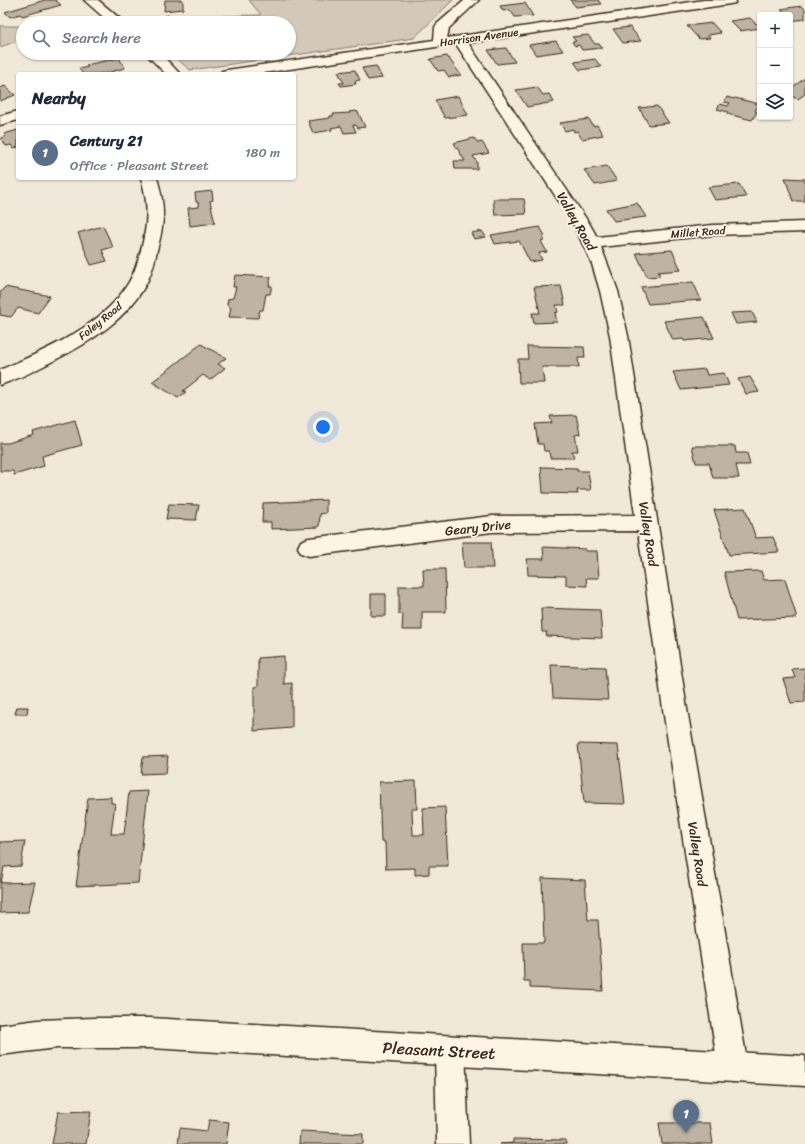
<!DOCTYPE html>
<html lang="en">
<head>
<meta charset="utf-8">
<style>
  body { margin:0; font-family:Sriracha,sans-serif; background:#f6f6f7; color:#1f2937 }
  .controls { position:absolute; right:12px; top:12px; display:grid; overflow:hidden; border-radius:4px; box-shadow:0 1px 3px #0004 }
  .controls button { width:36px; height:36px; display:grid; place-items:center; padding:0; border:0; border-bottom:1px solid #e0e1e3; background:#fff; color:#1f2937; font:20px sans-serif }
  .you { position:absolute; left:323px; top:427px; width:14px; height:14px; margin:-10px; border:3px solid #fff; border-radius:50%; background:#1a73e8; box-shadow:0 0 0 6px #1a73e833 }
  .badge { display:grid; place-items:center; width:26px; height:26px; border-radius:50%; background:#d93025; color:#fff; font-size:13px; font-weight:700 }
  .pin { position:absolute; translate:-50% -33px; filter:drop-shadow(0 1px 2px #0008) }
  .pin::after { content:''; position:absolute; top:21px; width:14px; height:12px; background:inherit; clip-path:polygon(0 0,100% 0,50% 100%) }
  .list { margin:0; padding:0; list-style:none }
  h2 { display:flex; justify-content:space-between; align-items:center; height:52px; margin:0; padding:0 16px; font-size:17px }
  h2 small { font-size:13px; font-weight:400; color:#747a83 }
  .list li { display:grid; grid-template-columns:26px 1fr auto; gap:12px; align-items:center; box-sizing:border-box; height:56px; padding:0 16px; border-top:1px solid #e0e1e3 }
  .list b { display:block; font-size:15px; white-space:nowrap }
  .list p { margin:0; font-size:13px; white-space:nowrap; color:#747a83 }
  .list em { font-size:13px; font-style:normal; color:#747a83 }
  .icon { flex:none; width:22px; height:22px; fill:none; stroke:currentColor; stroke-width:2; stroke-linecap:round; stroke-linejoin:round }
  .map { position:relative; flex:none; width:805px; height:1144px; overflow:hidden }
  .search { position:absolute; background:#fff; box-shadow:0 1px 3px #0004; left:16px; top:16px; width:280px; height:44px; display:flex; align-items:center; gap:10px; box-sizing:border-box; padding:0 14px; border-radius:22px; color:#747a83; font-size:15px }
  .panel { position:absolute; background:#fff; box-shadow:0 1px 3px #0004; left:16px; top:72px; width:280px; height:108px; border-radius:4px }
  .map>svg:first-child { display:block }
  .green { fill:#d2c9ba; stroke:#867a6c }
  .building { fill:#beb3a4; stroke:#3b2a1e }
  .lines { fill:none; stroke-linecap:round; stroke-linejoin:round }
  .minor-casing { stroke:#3b2a1e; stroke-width:3 }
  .major-casing { stroke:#3b2a1e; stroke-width:3 }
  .minor { fill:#fcf5e5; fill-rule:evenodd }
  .major { fill:#fcf5e5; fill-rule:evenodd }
  .labels { text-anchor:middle; stroke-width:3.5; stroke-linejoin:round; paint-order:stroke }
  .far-street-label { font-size:11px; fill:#3b2a1e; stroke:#fcf5e5 }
  .street-label { font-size:13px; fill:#3b2a1e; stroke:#fcf5e5 }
  .near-street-label { font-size:16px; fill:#3b2a1e; stroke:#fcf5e5 }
</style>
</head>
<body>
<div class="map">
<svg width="805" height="1144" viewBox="0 0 805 1144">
  <rect width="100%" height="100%" fill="#f0e9d9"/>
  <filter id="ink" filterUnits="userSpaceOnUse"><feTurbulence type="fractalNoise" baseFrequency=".025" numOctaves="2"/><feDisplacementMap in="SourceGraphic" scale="8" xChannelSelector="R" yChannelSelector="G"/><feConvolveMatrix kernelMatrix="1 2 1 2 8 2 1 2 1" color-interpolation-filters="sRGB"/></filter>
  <g filter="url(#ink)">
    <path class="green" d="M 249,0 L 453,0 L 414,38 L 190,70 L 170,53 L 289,53 L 289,23 L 218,23 L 214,16 L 261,15 Z
      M 0,26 L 23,26 L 23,39 L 0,47 Z"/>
    <path class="building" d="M 45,0 L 55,0 L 61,5 L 22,16 L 20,14 L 10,17 L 5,12 Z
      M 165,0 L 183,0 L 183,9 L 164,11 Z
      M 570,0 L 598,0 L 601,4 L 576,7 Z
      M 525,3 L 533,16 L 515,17 L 510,10 L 503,11 L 500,6 Z
      M 802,6 L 805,9 L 805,19 L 790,21 L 790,15 L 777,15 L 786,14 L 781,9 Z
      M 168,15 L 172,19 L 182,16 L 186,19 L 174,23 L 147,23 Z
      M 750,18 L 756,24 L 760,23 L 760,28 L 740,31 L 730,21 Z
      M 712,23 L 721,33 L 708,35 L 710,38 L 699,39 L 687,26 Z
      M 630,27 L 641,41 L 623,43 L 613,29 Z
      M 588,35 L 595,44 L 599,44 L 602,48 L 582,50 L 579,45 L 575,46 L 572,42 L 576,41 L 572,37 Z
      M 556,41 L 563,51 L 536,55 L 529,45 Z
      M 506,48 L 515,62 L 497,64 L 488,50 Z
      M 447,56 L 461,75 L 449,77 L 444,70 L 438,71 L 430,59 Z
      M 119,58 L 125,68 L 110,72 L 110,73 L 83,74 L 79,69 L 88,67 L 86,65 Z
      M 595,59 L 601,67 L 580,70 L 574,62 Z
      M 376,66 L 382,78 L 368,80 L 362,68 Z
      M 355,70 L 360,80 L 355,81 L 356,84 L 341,86 L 339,83 L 344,83 L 338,72 Z
      M 805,78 L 805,94 L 798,99 L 790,96 L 790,86 L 793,87 Z
      M 5,86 L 15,95 L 0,101 L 0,88 Z
      M 537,87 L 543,95 L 549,94 L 554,102 L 527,107 L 516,90 Z
      M 458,96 L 468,115 L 445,118 L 435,100 Z
      M 727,97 L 734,99 L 735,98 L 759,104 L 755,111 L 757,112 L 752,120 L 727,114 L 728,112 L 717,109 L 720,104 L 728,106 L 730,103 L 724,102 Z
      M 657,106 L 669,123 L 649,125 L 639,108 Z
      M 355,111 L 358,112 L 365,127 L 358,128 L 356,125 L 353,125 L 356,132 L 344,133 L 341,126 L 331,128 L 332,130 L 313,133 L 308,121 L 330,118 L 330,116 L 333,116 L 333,114 L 350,113 L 349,112 Z
      M 589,119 L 593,126 L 597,125 L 603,135 L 582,139 L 577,131 L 574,132 L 573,129 L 565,131 L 560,123 Z
      M 18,130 L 18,147 L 14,149 L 11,145 L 6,146 L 1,138 L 6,136 L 4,134 Z
      M 474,138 L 478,143 L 482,142 L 489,153 L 473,156 L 477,162 L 477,169 L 455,169 L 454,161 L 465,161 L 454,143 Z
      M 607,166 L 617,181 L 595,185 L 584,170 Z
      M 785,178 L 805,179 L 805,201 L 793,201 Z
      M 739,184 L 746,197 L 715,200 L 708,187 Z
      M 212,191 L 213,200 L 210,201 L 215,223 L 190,226 L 188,208 L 199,207 L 198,202 L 196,202 L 195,193 Z
      M 493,199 L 524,199 L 526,214 L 495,215 Z
      M 637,203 L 646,217 L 614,221 L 606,209 Z
      M 103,226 L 113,247 L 102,250 L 107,261 L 91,265 L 78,233 Z
      M 540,227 L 545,236 L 542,237 L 544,240 L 541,241 L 547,252 L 539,253 L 542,260 L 530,262 L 519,241 L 495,244 L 491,235 Z
      M 482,231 L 486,237 L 474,239 L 471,233 Z
      M 672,250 L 681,270 L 658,272 L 660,276 L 647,277 L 636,253 Z
      M 235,275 L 271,277 L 269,286 L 272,286 L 270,294 L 266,294 L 263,310 L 260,310 L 258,318 L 229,317 L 231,308 L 227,305 L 228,299 L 233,298 L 236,287 L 233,287 Z
      M 693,282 L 701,300 L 648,304 L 641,287 Z
      M 561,286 L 565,305 L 556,305 L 558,312 L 555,313 L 557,322 L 534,323 L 532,313 L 540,313 L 534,287 Z
      M 5,287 L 50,296 L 38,313 L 18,308 L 11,317 L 0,315 L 0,293 Z
      M 752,312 L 757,322 L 736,324 L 731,313 Z
      M 704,317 L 714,338 L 684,341 L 683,339 L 673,340 L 664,321 Z
      M 201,344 L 226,358 L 218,364 L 225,368 L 210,380 L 203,375 L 183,391 L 186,392 L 178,398 L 152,382 Z
      M 527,346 L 584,347 L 585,358 L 578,358 L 579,367 L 542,367 L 544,383 L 519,383 L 518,359 L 528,359 Z
      M 705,369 L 707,375 L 724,373 L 729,385 L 681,390 L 673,372 Z
      M 750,377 L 759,392 L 746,394 L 738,379 Z
      M 576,415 L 580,434 L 575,435 L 578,451 L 572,451 L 574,458 L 550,458 L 549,451 L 544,451 L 543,444 L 538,444 L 535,424 L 552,423 L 550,416 Z
      M 75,420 L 82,445 L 42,456 L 44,466 L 14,475 L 13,471 L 0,471 L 0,443 L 8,443 L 34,435 L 33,432 Z
      M 692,446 L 735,446 L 736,453 L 747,453 L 750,465 L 736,465 L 739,478 L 713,478 L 709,463 L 696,463 Z
      M 541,467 L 577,468 L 577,471 L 588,471 L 591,490 L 577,490 L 578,494 L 543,493 Z
      M 326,500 L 326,513 L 320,514 L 319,527 L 271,529 L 271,522 L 262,522 L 263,503 Z
      M 169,504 L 199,505 L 196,520 L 166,519 Z
      M 745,508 L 756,538 L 773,537 L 779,552 L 729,555 L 714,510 Z
      M 462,542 L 491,542 L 493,568 L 464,568 Z
      M 543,547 L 585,549 L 585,551 L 597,551 L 599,578 L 586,578 L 587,586 L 566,585 L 566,576 L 528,575 L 527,559 L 544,559 Z
      M 423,569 L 445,569 L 446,612 L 422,612 L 422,630 L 402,630 L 403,614 L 399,614 L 399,586 L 424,586 Z
      M 761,571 L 764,580 L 785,579 L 797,618 L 737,620 L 724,572 Z
      M 371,594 L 386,594 L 386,616 L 371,616 Z
      M 541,608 L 600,610 L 602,638 L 546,636 L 547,632 L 542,632 Z
      M 284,656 L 284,684 L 292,683 L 292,728 L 254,731 L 254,687 L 258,686 L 258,658 Z
      M 551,665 L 605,667 L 608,700 L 553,698 Z
      M 805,668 L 805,702 L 791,703 L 783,679 L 795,678 L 792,669 Z
      M 17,707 L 28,707 L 27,714 L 15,714 Z
      M 578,744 L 618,745 L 625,804 L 584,803 Z
      M 168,756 L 166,773 L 141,774 L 143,757 Z
      M 416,781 L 417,809 L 412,809 L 413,835 L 424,835 L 423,808 L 445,807 L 448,866 L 429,866 L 429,874 L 415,875 L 415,868 L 386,869 L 385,842 L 381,842 L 379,782 Z
      M 148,791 L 138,883 L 76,886 L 88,798 L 111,797 L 111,803 L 115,803 L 111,834 L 124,834 L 129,792 Z
      M 25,841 L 21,866 L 4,867 L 1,883 L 35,882 L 28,912 L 0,913 L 0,842 Z
      M 542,878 L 585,880 L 588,920 L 598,920 L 603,991 L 530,988 L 530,981 L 524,981 L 523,943 L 544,943 Z
      M 91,1111 L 86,1144 L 52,1144 L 58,1112 Z
      M 209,1120 L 229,1122 L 226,1144 L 178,1144 L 180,1128 L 207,1131 Z
      M 659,1123 L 710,1123 L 713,1144 L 662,1144 Z
      M 300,1131 L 363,1134 L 363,1144 L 299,1144 Z
      M 513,1139 L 566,1140 L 566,1144 L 500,1144 L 513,1143 Z"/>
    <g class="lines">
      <defs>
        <path id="minor" d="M 84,0 L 98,0 L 125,23 L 110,23 Z
          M 465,0 L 479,0 L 449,28 L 447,38 L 704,0 L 736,0 L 735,3 L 730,4 L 468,43 L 589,223 L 597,237 L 713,225 L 805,222 L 805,232 L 713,235 L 601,247 L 618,291 L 628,336 L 687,709 L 748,1067 L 744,1078 L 733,1082 L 722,1078 L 718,1067 L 663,709 L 638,531 L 492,532 L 309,556 L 301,553 L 298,547 L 301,541 L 309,538 L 492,516 L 635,515 L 610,336 L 600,291 L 592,264 L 573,223 L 456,44 L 256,74 L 220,74 L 222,71 L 227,70 L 434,40 L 435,27 L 437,24 Z
          M 145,53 L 160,53 L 180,74 L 166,74 Z
          M 18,111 L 18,120 L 0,125 L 0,116 Z
          M 141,178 L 157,178 C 165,205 165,222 157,250 C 155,261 152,272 147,282 C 128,319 89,343 53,361 C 36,370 18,379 0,385 L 0,370 C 44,351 105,325 129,282 C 135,272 138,261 141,250 C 148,223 149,205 141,178 Z
          M 450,1035 L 460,1040 L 465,1050 L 469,1144 L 437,1144 L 435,1050 L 440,1040 Z"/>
        <path id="major" d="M 94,1018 L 151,1018 L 805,1056 L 805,1086 L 151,1048 L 57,1048 L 0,1055 L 0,1025 L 38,1020 Z"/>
      </defs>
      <use href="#minor" class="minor-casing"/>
      <use href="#major" class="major-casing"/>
      <use href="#minor" class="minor"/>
      <use href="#major" class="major"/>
    </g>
  </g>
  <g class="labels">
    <g class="far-street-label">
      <text transform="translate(479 37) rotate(-8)" y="4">Harrison Avenue</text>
      <text transform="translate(698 232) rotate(-4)" y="4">Millet Road</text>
      <text transform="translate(100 321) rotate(-39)" y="4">Foley Road</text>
    </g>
    <g class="street-label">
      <text transform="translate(577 221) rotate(60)" y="5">Valley Road</text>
      <text transform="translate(478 527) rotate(-6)" y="5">Geary Drive</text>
      <text transform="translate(649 534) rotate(81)" y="5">Valley Road</text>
      <text transform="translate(698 854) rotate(81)" y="5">Valley Road</text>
    </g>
    <g class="near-street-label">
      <text transform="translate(439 1050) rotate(3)" y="6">Pleasant Street</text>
    </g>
  </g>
</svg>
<div class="controls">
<button>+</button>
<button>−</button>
<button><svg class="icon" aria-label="layers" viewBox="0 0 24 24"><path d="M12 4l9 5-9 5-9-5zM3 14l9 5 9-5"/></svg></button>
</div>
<div class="you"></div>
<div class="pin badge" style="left:686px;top:1133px;background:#5c6f8a">1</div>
<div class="search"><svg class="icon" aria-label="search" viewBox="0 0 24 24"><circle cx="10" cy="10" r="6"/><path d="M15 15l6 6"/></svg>Search here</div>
<section class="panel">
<h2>Nearby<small></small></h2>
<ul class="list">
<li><span class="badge" style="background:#5c6f8a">1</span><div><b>Century 21</b><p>Office · Pleasant Street</p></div><em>180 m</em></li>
</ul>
</section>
</div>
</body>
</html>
